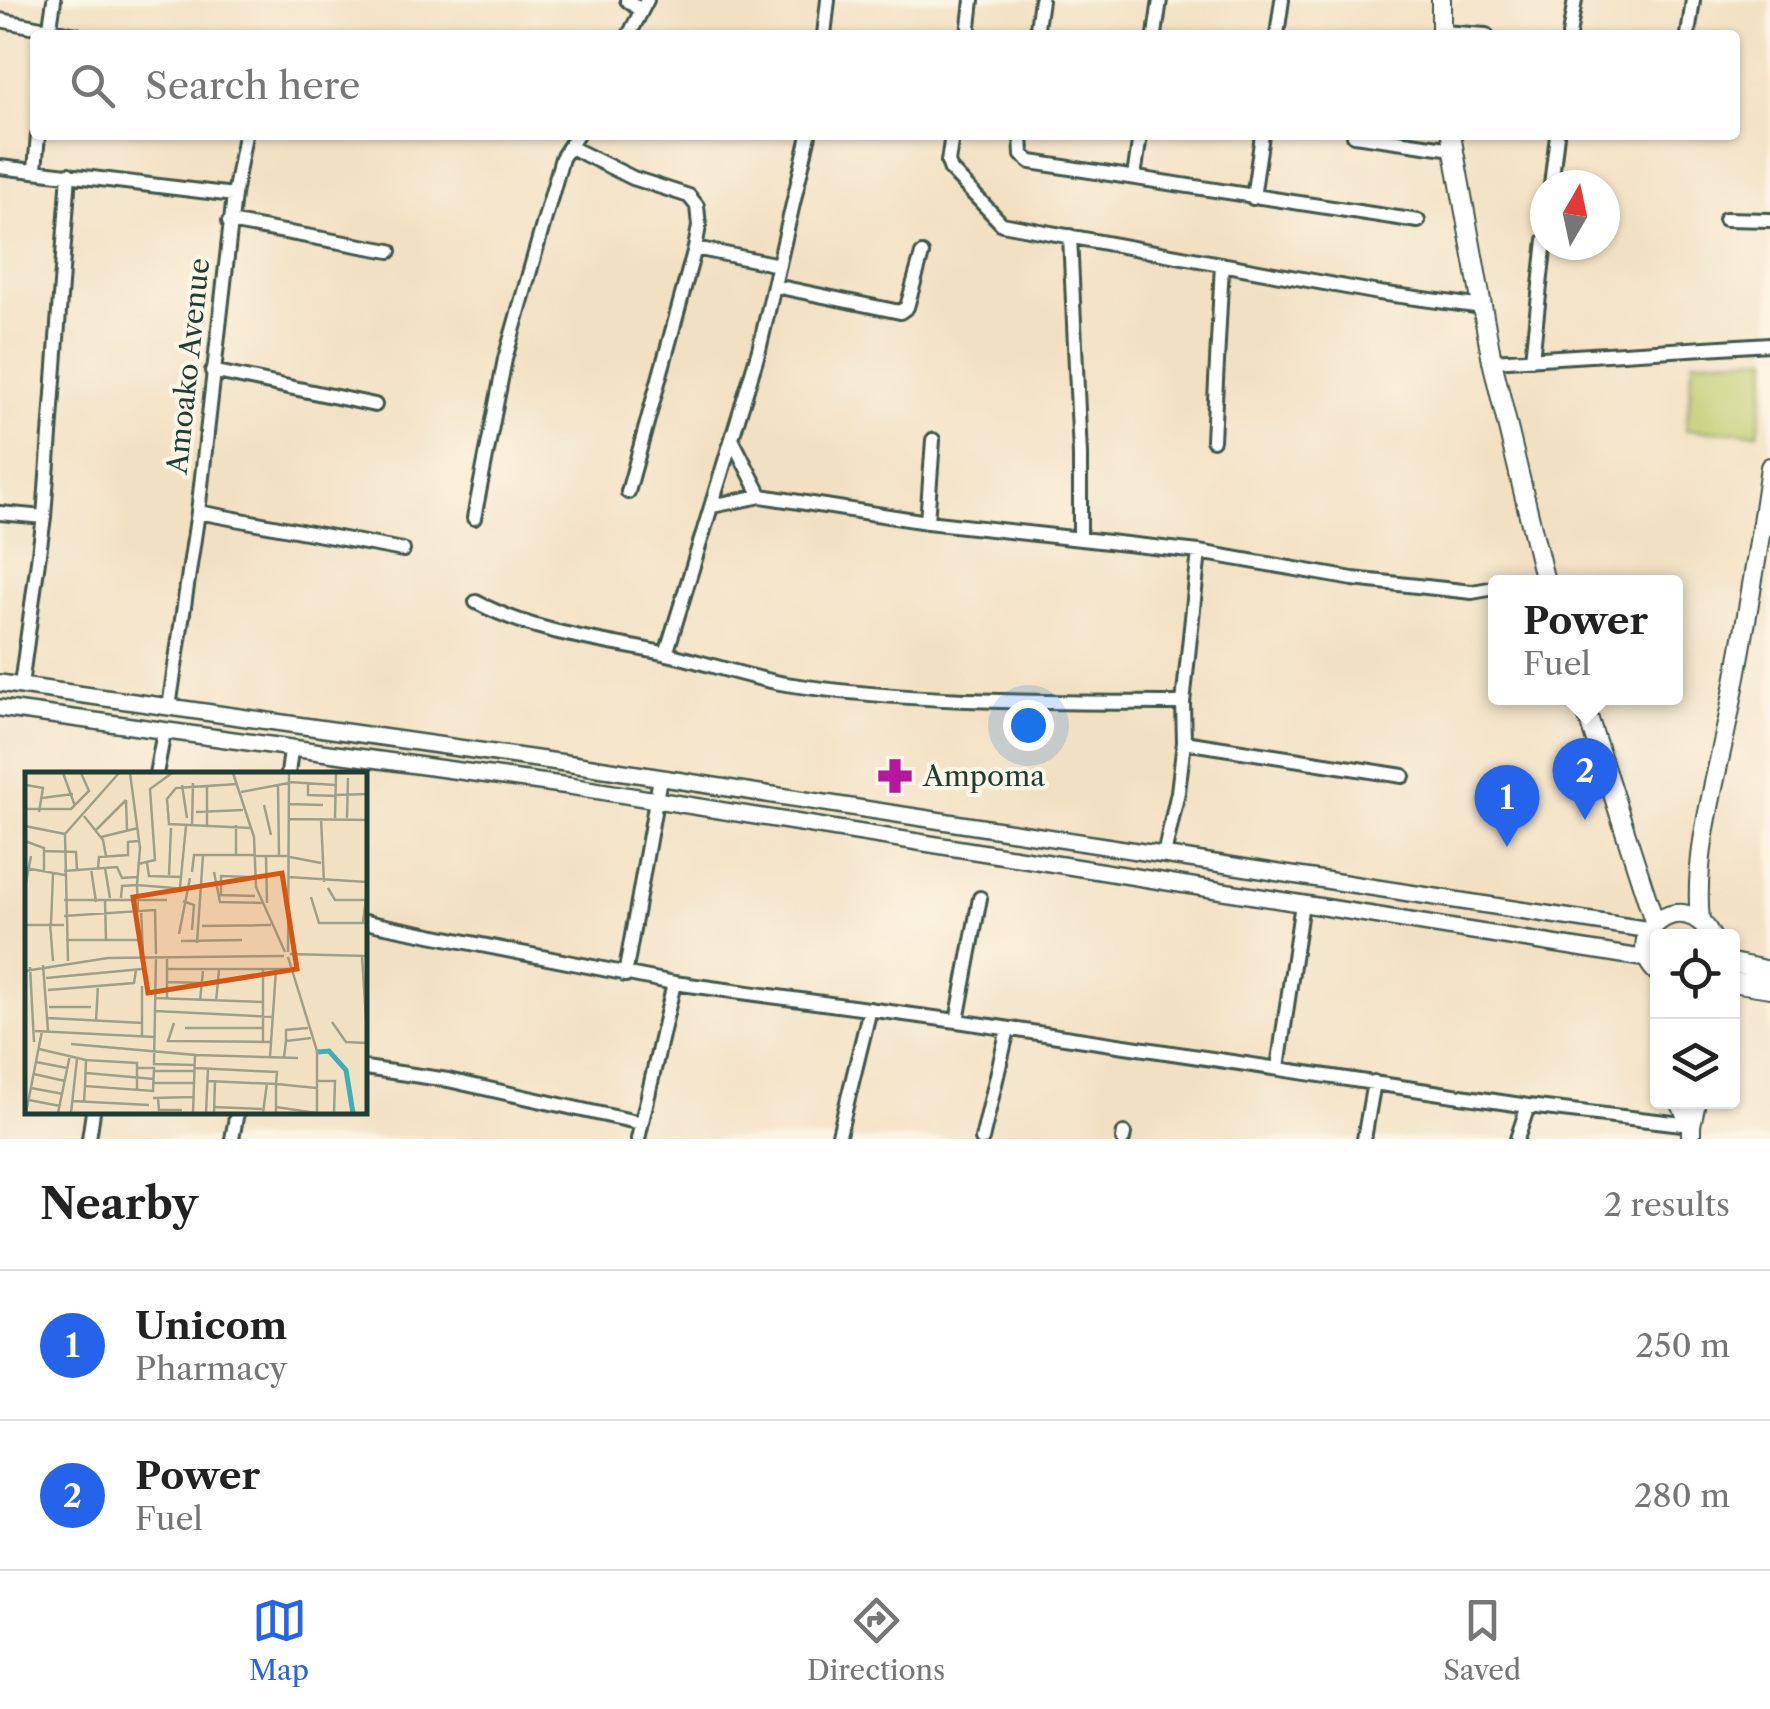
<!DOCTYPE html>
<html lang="en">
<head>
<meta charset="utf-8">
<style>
  body { margin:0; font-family:"Libre Caslon Text",serif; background:#f6f6f6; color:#222 }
  .controls { position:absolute; right:30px; bottom:30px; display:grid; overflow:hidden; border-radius:10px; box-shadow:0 2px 8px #0004 }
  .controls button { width:90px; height:90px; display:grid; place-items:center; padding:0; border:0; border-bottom:2px solid #e0e0e0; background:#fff; color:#222; font:50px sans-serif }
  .compass { position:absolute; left:1530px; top:170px; width:90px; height:90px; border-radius:50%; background:#fff; box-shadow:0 2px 8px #0004; rotate:9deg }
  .you { position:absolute; left:1028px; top:725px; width:35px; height:35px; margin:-25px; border:8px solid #fff; border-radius:50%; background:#1a73e8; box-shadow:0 0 0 15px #1a73e833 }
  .badge { display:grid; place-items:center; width:65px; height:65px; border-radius:50%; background:#2563eb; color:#fff; font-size:32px; font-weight:700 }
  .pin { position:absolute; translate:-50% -82px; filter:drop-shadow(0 2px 5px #0008) }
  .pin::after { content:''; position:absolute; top:52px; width:35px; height:30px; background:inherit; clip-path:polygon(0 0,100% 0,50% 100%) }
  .popup { position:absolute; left:1488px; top:575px; width:195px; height:130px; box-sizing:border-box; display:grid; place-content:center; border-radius:10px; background:#fff; filter:drop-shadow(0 2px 8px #0005); font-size:32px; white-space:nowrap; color:#767676 }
  .popup b { font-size:38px; color:#222 }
  .popup::after { content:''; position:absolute; left:50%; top:100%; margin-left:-20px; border:20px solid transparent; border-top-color:#fff }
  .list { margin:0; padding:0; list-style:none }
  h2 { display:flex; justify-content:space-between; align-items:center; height:130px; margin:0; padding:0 40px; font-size:42px }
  h2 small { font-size:32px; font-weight:400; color:#767676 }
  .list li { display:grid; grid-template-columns:65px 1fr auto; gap:30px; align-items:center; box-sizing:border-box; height:150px; padding:0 40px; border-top:2px solid #e0e0e0 }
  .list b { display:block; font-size:38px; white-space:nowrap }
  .list p { margin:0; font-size:32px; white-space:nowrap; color:#767676 }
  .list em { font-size:32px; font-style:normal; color:#767676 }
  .icon { flex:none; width:55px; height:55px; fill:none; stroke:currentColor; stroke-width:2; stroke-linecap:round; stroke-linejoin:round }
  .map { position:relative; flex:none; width:1770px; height:1139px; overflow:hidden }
  .search { position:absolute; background:#fff; box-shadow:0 2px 8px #0004; left:30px; right:30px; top:30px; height:110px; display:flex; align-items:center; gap:25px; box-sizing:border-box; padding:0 35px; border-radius:10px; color:#767676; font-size:38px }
  .sheet { height:430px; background:#fff }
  nav { display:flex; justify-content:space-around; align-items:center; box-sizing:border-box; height:140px; border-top:2px solid #e0e0e0; background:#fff; font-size:28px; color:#767676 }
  nav a { display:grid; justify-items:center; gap:5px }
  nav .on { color:#2563eb }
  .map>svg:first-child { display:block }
  .green { fill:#bdcb6d; stroke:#6e8450; stroke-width:2.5 }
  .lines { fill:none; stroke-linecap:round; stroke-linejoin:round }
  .minor-casing { stroke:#3f5549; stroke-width:18 }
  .tertiary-casing { stroke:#3f5549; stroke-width:20 }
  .secondary-casing { stroke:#3f5549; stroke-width:22 }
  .minor { stroke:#fff; stroke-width:12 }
  .tertiary { stroke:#fff; stroke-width:15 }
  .secondary { stroke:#fff; stroke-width:18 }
  .labels { text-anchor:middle; stroke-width:8; stroke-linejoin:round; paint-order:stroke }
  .street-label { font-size:28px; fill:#1f3d34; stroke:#fcf5e5 }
  .poi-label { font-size:28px; fill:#1f3d34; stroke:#fcf5e5; text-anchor:start }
  .inset-river { fill:none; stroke:#3eaeb8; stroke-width:5 }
  .inset-road { fill:none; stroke:#9e9f89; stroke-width:2.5 }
  .view { fill:#d45610; fill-opacity:0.15; stroke:#d45610; stroke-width:5 }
  .inset-edge { fill:none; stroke:#1f3d34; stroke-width:5 }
</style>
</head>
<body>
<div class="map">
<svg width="1770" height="1139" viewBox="0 0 1770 1139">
  <rect width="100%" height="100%" fill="#fcf5e5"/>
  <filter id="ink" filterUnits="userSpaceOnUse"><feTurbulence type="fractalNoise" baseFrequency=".01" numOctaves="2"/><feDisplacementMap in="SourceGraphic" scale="20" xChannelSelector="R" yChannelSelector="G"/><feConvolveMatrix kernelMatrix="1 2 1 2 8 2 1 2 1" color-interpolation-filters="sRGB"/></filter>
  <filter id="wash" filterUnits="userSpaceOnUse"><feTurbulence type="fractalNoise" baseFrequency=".0048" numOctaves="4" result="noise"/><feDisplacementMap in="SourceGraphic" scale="40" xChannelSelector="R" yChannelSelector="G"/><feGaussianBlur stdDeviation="2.25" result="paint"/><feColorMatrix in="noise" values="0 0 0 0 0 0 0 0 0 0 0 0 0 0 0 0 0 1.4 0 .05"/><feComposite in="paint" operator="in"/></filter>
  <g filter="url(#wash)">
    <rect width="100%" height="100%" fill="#f2e0c2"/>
    <path class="green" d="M 1769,357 L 1758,433 L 1686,430 L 1693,360 Z"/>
  </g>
  <g filter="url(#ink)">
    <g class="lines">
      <defs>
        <path id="minor" d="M 627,0 L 641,11
          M 0,20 L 77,35
          M 1441,32 L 1486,35
          M 49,33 L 54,0
          M 629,35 L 647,0
          M 824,35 L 828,0
          M 968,35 L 972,0
          M 1036,35 L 1041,0
          M 1155,35 L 1160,0
          M 1277,35 L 1282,0
          M 1569,35 L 1575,0
          M 1688,35 L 1693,0
          M 952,135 L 948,162 L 951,170 L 1002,224 L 1379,293 L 1483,307
          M 1021,135 L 1022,155 L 1031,162 L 1418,221
          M 1354,135 L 1453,149
          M 570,147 L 633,178 L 689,196 L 697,206 L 699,226 L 695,248 L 628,492
          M 0,167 L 234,195 L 198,512 L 169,707
          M 35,169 L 38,135
          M 1134,177 L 1140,135
          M 1551,185 L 1557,135
          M 234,195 L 245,135
          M 1253,198 L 1262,135
          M 1725,219 L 1770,220
          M 229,222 L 390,251
          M 1070,236 L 1080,455 L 1080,539
          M 695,248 L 779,265
          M 775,286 L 900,312 L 907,307 L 922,254
          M 1532,359 L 1545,240
          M 1492,361 L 1770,344
          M 212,371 L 375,405
          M 1213,440 L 1222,264
          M 733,441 L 761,496 L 927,522 L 1199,552 L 1353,579 L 1472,592 L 1495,588
          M 712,506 L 761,496
          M 198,512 L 403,550
          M 0,513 L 44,517
          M 474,518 L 505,359 L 562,158 L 577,135
          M 927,522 L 933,440
          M 476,602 C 537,634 601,640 667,654 C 707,663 746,677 786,684 C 917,704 1051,702 1183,703
          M 666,654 L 759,350 L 809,135
          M 21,685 L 44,517 L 69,174
          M 1184,742 L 1403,776
          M 156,774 L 164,732
          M 288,774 L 291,750
          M 1164,855 L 1178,792 L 1184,742 L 1183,703 L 1199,552
          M 365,922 L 674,983 L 957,1021 L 1528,1106 L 1691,1125
          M 625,975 L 660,778
          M 957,1021 L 980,898
          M 365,1068 L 448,1080 L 641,1123
          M 1278,1068 L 1302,903
          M 89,1139 L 93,1112
          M 232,1139 L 237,1112
          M 638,1139 L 674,983
          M 838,1139 L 870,1009
          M 982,1139 L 1008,1029
          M 1123,1139 L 1124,1133
          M 1364,1139 L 1374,1082
          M 1517,1139 L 1528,1106"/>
        <path id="tertiary" d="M 0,683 L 572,764 L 1650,930
          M 0,708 L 569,786 L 1647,959"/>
        <path id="secondary" d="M 1441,0 L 1441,35
          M 1451,135 L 1492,361 L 1545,582
          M 1582,698 L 1655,924
          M 1700,921 C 1693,851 1717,778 1730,709 C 1745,629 1759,548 1770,467
          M 1732,963 L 1770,971
          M 1658,973 C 1617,935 1685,884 1711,936
          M 1732,982 L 1770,988
          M 1680,1102 L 1691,1125
          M 1691,1139 L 1691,1125 L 1696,1102"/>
      </defs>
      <use href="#minor" class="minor-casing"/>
      <use href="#tertiary" class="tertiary-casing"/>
      <use href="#secondary" class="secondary-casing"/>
      <use href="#minor" class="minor"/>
      <use href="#tertiary" class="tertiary"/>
      <use href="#secondary" class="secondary"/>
    </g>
  </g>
  <defs>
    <symbol id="pharmacy-bare" viewBox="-9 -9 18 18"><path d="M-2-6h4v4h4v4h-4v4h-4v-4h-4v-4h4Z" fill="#b5179e" stroke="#fcf5e5" stroke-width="2.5" paint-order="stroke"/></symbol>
  </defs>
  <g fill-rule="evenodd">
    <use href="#pharmacy-bare" x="870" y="751" width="50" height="50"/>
  </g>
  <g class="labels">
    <g class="street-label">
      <text transform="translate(188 366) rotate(-84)" y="10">Amoako Avenue</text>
    </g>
    <g class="poi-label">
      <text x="923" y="786">Ampoma</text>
    </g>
  </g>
  <g transform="translate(25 772)">
    <rect width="342" height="342" fill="#f2e0c2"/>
    <path class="inset-river" d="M 293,280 L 304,279 L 321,298 L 328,341"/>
    <path class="inset-road" d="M 38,1 L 50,34M 208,1 L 229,65 L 231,115 L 260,180M 264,10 L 310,13M 283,11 L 283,23 L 311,24M 213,12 L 151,16 L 142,27 L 144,52 L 226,56M 1,13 L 18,16 L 14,40M 157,13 L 162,46M 182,13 L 182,54M 253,14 L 254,84M 216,20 L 264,11M 311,23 L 342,22M 17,26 L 48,22M 101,28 L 102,58M 264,32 L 298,33M 239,33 L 246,63M 0,37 L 46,37 L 64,19 L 56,1M 171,40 L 218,38M 59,44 L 78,68 L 81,84M 296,46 L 299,110M 310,46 L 311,1M 322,46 L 323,6M 263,47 L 342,48M 0,54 L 40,62M 167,54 L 168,11M 71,58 L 101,28M 76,65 L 113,56M 0,69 L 19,76 L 19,99M 19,79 L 51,80 L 52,98M 211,83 L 211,53M 229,84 L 263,84M 241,84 L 242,131M 265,85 L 296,91M 122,91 L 124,104 L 156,105M 113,92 L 130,88 L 125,17 L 147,1M 0,96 L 40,103M 73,96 L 74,85 L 103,83 L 103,70 L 113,69M 80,96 L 85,126M 66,97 L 71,130M 39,99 L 92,95 L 97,106 L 112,105M 167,100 L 169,83 L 229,83M 189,100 L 195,130 L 237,131M 144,103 L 146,56M 225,105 L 196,104 L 196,123 L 230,124M 263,105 L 342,110M 155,115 L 161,54M 0,116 L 6,84M 303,116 L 310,128 L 342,128M 286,125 L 294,151 L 342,151M 96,126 L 97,114 L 112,113 L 115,76 L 105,1M 39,128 L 142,128M 80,128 L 81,169M 158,129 L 169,133 L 167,158M 113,138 L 112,113 L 162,117M 116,138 L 118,182M 39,144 L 130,138 L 131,182M 25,151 L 28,189M 338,151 L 342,117M 26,152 L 28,102M 0,153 L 39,153M 177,154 L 246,153M 154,162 L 165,106M 41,168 L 118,168M 156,169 L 217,168M 172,171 L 178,83M 263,180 L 264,1M 265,182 L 342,184M 131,184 L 129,292 L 170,293M 142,184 L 142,226M 337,184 L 342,262M 263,185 L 292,279 L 292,341M 43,189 L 40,62 L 94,1M 18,193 L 23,259M 5,195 L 9,270M 143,197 L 265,197M 0,199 L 83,186 L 259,184M 21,206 L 117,197M 143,210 L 177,211M 23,218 L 109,211 L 111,198M 130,226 L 238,230M 175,229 L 178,199M 191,230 L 194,198M 24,235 L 66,235M 130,239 L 249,245M 23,246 L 118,251M 71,249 L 73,213M 307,250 L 321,270 L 341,271M 149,251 L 143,269 L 247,270M 160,256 L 238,256M 10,259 L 130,265M 117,265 L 117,214M 261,269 L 261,258 L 283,256M 238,270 L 238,198M 46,272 L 170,283 L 168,341M 14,277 L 61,288M 170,283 L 273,286M 245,285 L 251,198M 259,285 L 261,269 L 286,266M 11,290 L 42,296M 170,296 L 252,300 L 251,312 L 291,316M 129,299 L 170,299M 61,301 L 129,307M 9,302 L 40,309M 182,309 L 251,312 L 251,341M 291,309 L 310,309 L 309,341M 129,311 L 169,311M 60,314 L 61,288 L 112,291 L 112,319M 6,316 L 38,322M 128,326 L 168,325M 133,326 L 134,338 L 157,338M 4,328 L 35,334M 47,329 L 124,333M 59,329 L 60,314 L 128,319 L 129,296 L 112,296M 189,335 L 237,337M 251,335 L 291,341M 1,341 L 17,259M 33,341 L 45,283M 46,341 L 52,287M 181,341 L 183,297M 189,341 L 190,309M 238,341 L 242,311"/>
    <path class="view" d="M 257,101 L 272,197 L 123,221 L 108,125 Z"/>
    <rect width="342" height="342" class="inset-edge"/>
  </g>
</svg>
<div class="controls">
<button><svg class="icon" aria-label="locate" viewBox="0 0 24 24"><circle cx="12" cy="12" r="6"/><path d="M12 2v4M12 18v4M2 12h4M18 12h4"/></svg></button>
<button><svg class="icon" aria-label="layers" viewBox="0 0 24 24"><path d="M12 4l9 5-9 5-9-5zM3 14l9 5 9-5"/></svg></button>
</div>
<svg class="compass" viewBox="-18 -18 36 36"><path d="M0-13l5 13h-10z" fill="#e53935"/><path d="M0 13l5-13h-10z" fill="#767676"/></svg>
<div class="you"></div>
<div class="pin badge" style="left:1507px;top:847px">1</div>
<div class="pin badge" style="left:1585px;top:820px">2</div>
<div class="popup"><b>Power</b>Fuel</div>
<div class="search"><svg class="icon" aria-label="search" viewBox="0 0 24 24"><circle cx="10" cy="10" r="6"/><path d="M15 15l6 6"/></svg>Search here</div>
</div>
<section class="sheet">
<h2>Nearby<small>2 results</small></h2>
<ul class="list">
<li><span class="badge">1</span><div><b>Unicom</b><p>Pharmacy</p></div><em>250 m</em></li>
<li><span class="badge">2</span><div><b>Power</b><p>Fuel</p></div><em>280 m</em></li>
</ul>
</section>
<nav>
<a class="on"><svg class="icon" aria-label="map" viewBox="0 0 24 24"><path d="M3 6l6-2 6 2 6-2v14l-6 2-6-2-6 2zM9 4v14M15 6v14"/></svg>Map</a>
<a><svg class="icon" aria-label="directions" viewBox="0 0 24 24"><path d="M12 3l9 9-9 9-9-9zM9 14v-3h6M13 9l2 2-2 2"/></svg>Directions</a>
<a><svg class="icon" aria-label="saved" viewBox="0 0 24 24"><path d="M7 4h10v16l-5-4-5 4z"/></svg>Saved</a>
</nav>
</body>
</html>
